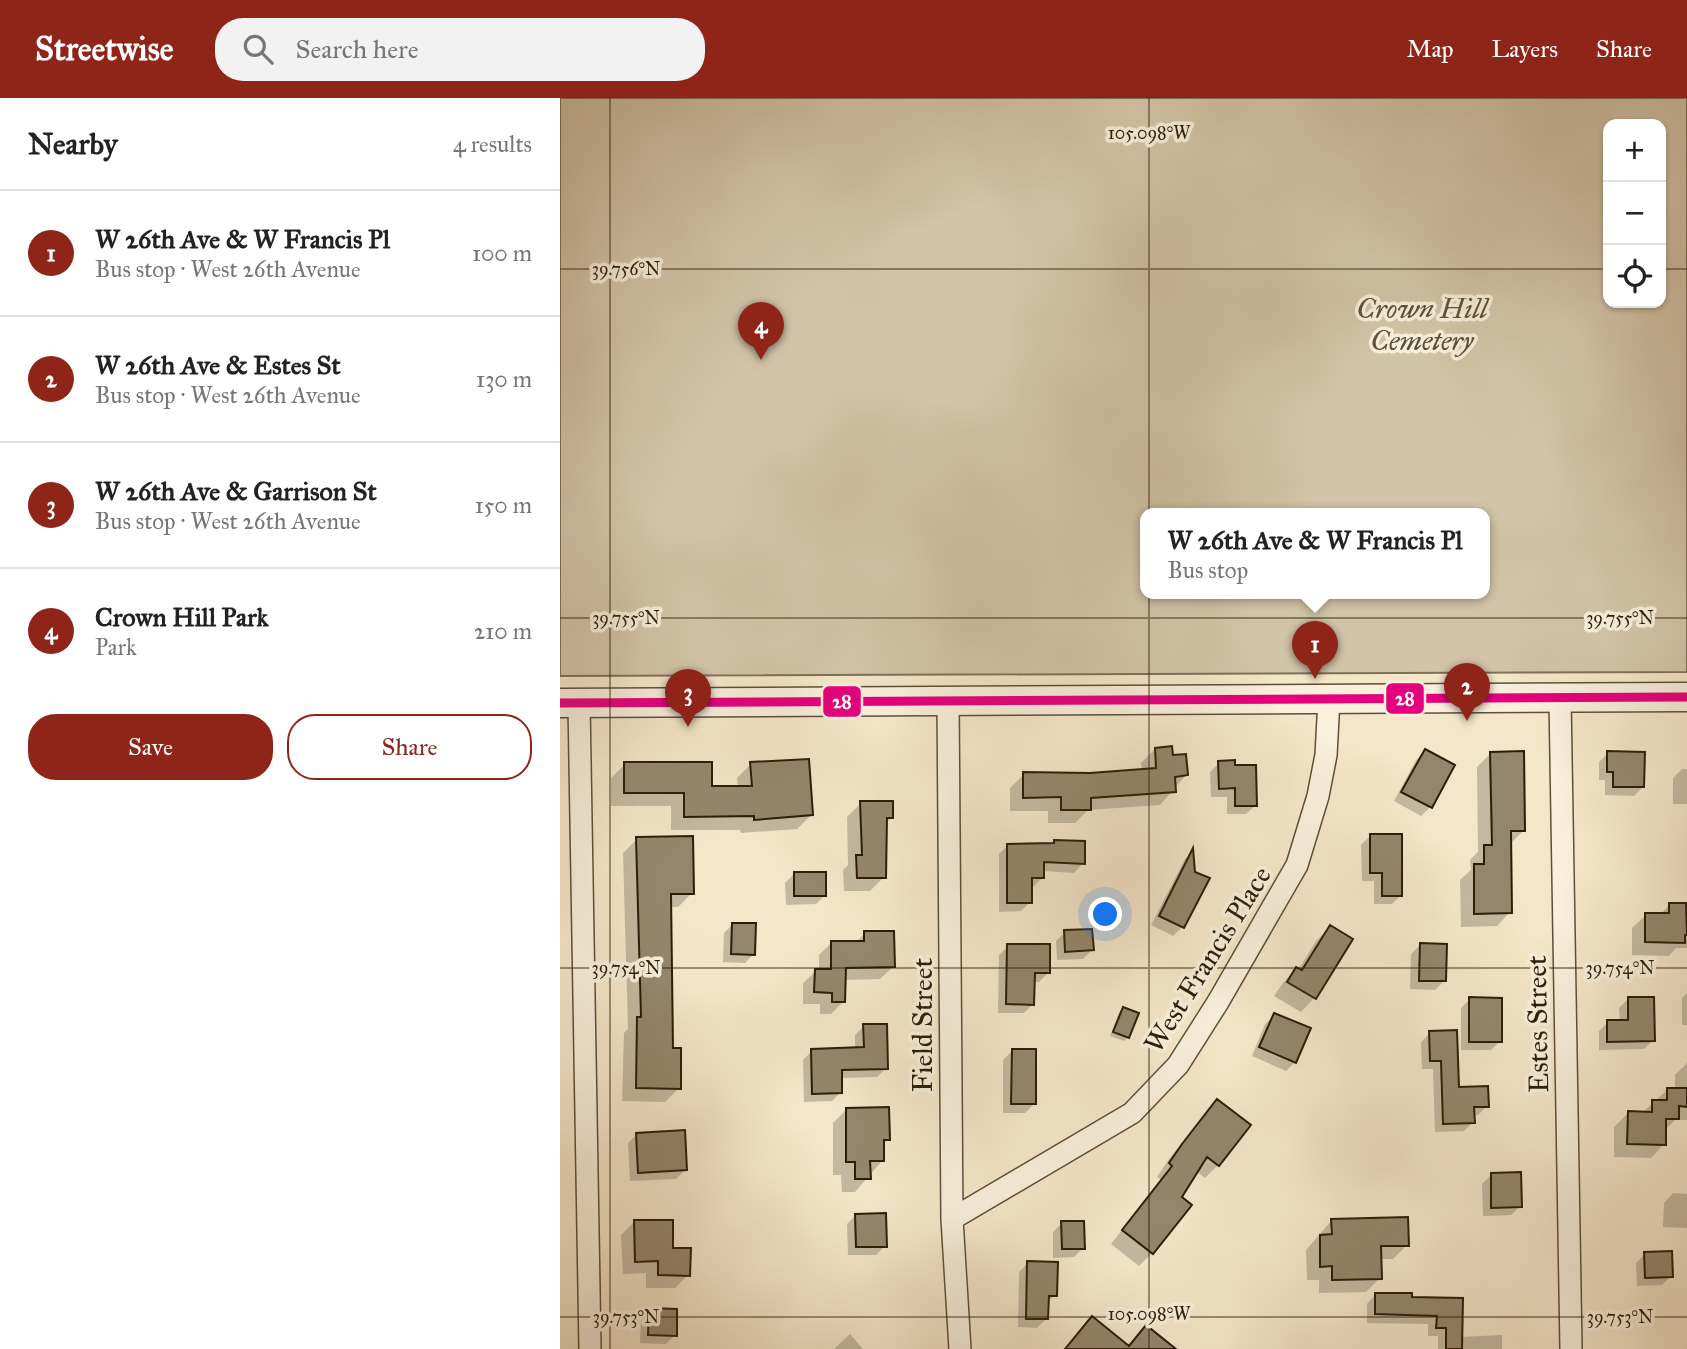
<!DOCTYPE html>
<html lang="en">
<head>
<meta charset="utf-8">
<style>
  body { margin:0; font-family:"IM FELL Great Primer",serif; background:#f2f2f2; color:#222 }
  .controls { position:absolute; right:21px; top:21px; display:grid; overflow:hidden; border-radius:14px; box-shadow:0 2px 5px #0004 }
  .controls button { width:63px; height:63px; display:grid; place-items:center; padding:0; border:0; border-bottom:2px solid #e0e0e0; background:#fff; color:#222; font:35px sans-serif }
  .you { position:absolute; left:546px; top:817px; width:24px; height:24px; margin:-18px; border:5px solid #fff; border-radius:50%; background:#1a73e8; box-shadow:0 0 0 10px #1a73e833 }
  .badge { display:grid; place-items:center; width:46px; height:46px; border-radius:50%; background:#8f2418; color:#fff; font-size:23px; font-weight:700 }
  .pin { position:absolute; translate:-50% -58px; filter:drop-shadow(0 2px 4px #0008) }
  .pin::after { content:''; position:absolute; top:37px; width:24px; height:21px; background:inherit; clip-path:polygon(0 0,100% 0,50% 100%) }
  .popup { position:absolute; left:580px; top:410px; width:350px; height:91px; box-sizing:border-box; display:grid; place-content:center; border-radius:14px; background:#fff; filter:drop-shadow(0 2px 5px #0005); font-size:23px; white-space:nowrap; color:#767676 }
  .popup b { font-size:26px; color:#222 }
  .popup::after { content:''; position:absolute; left:50%; top:100%; margin-left:-14px; border:14px solid transparent; border-top-color:#fff }
  .list { margin:0; padding:0; list-style:none }
  h2 { display:flex; justify-content:space-between; align-items:center; height:91px; margin:0; padding:0 28px; font-size:30px }
  h2 small { font-size:23px; font-weight:400; color:#767676 }
  .list li { display:grid; grid-template-columns:46px 1fr auto; gap:21px; align-items:center; box-sizing:border-box; height:126px; padding:0 28px; border-top:2px solid #e0e0e0 }
  .list b { display:block; font-size:26px; white-space:nowrap }
  .list p { margin:0; font-size:23px; white-space:nowrap; color:#767676 }
  .list em { font-size:23px; font-style:normal; color:#767676 }
  .actions { display:flex; gap:14px; padding:21px 28px }
  .actions a { flex:1; padding:16px 0; border:2px solid #8f2418; border-radius:28px; text-align:center; font-size:24px; color:#8f2418 }
  .actions .main { background:#8f2418; color:#fff }
  .icon { flex:none; width:38px; height:38px; fill:none; stroke:currentColor; stroke-width:2; stroke-linecap:round; stroke-linejoin:round }
  .map { position:relative; flex:none; width:1127px; height:1251px; overflow:hidden }
  header { display:flex; align-items:center; gap:42px; box-sizing:border-box; height:98px; padding:0 35px; background:#8f2418; color:#fff }
  header strong { font-size:33px }
  nav { display:flex; gap:38px; margin-inline-start:auto; font-size:24px }
  .search { width:490px; height:63px; background:#f2f2f2; display:flex; align-items:center; gap:18px; box-sizing:border-box; padding:0 24px; border-radius:28px; color:#767676; font-size:26px }
  main { display:flex }
  aside { flex:1; background:#fff }
  .map>svg:first-child { display:block }
  .green { fill:#d2c4a8; stroke:#7f7058; stroke-width:2; fill-rule:evenodd }
  .shadow { fill:#0003 }
  .building { fill:#94866d; stroke:#2c1d09; stroke-width:2 }
  .lines { fill:none; stroke-linecap:round; stroke-linejoin:round }
  .minor-casing { stroke:#5e4f39; stroke-width:24 }
  .tertiary-casing { stroke:#5e4f39; stroke-width:31 }
  .minor { stroke:#f8efdc; stroke-width:21 }
  .tertiary { stroke:#f8efdc; stroke-width:28 }
  .bus-1-casing { stroke:#f8efdc; stroke-width:14 }
  .bus-1 { stroke:#e5007d; stroke-width:9 }
  .ticks { fill:none; stroke:#2c1d09; stroke-width:2; stroke-opacity:0.45 }
  .labels { text-anchor:middle; stroke-width:7; stroke-linejoin:round; paint-order:stroke }
  .park-label { font-size:28px; font-style:italic; fill:#5e4f39; stroke:#f8efdc }
  .street-label { font-size:28px; fill:#2c1d09; stroke:#f8efdc }
  .ticks-label { font-size:18px; text-anchor:middle; fill:#2c1d09; stroke:#f8efdc; stroke-width:7; stroke-linejoin:round; paint-order:stroke }
  .line-badge { stroke:#f8efdc; stroke-width:2.5 }
  .badge-label { font-size:19px; text-anchor:middle; font-weight:bold; fill:#fff }
</style>
</head>
<body>
<header>
<strong>Streetwise</strong>
<div class="search"><svg class="icon" aria-label="search" viewBox="0 0 24 24"><circle cx="10" cy="10" r="6"/><path d="M15 15l6 6"/></svg>Search here</div>
<nav><a>Map</a><a>Layers</a><a>Share</a></nav>
</header>
<main>
<aside>
<h2>Nearby<small>4 results</small></h2>
<ul class="list">
<li><span class="badge">1</span><div><b>W 26th Ave &amp; W Francis Pl</b><p>Bus stop · West 26th Avenue</p></div><em>100 m</em></li>
<li><span class="badge">2</span><div><b>W 26th Ave &amp; Estes St</b><p>Bus stop · West 26th Avenue</p></div><em>130 m</em></li>
<li><span class="badge">3</span><div><b>W 26th Ave &amp; Garrison St</b><p>Bus stop · West 26th Avenue</p></div><em>150 m</em></li>
<li><span class="badge">4</span><div><b>Crown Hill Park</b><p>Park</p></div><em>210 m</em></li>
</ul>
<div class="actions"><a class="main">Save</a><a>Share</a></div>
</aside>
<div class="map">
<svg width="1127" height="1251" viewBox="0 0 1127 1251">
  <rect width="100%" height="100%" fill="#f4e6c9"/>
  <filter id="stains"><feTurbulence type="fractalNoise" baseFrequency=".00286" numOctaves="4"/><feColorMatrix values="0 0 0 0 .2 0 0 0 0 .09 0 0 0 0 .02 0 0 0 .5 -.17"/></filter>
  <radialGradient id="worn" r=".72"><stop offset=".6" stop-color="#630" stop-opacity="0"/><stop offset="1" stop-color="#630" stop-opacity=".3"/></radialGradient>
  <path class="green" d="M 0,0 L 1127,0 L 1127,574 L 0,578 ZM 1048,26 L 1101,26 L 1101,205 L 1048,205 ZM 585,415 L 925,415 L 925,495 L 585,495 Z"/>
  <path class="shadow" d="M 595,651 L 626,677 L 600,707 L 528,712 L 515,725 L 488,725 L 488,713 L 450,713 L 450,690 L 464,676 L 530,676 L 582,673 L 581,665 Z
    M 865,653 L 870,709 L 861,718 L 834,703 L 856,662 Z
    M 931,655 L 964,732 L 950,746 L 950,814 L 937,828 L 901,829 L 900,782 L 911,772 L 910,762 L 918,754 L 917,669 Z
    M 1048,655 L 1083,689 L 1074,698 L 1045,697 L 1045,682 L 1039,682 L 1039,664 Z
    M 659,665 L 673,669 L 696,707 L 686,716 L 667,716 L 667,699 L 651,699 L 650,674 Z
    M 65,666 L 150,690 L 178,690 L 177,680 L 191,666 L 251,717 L 237,731 L 181,735 L 180,732 L 111,732 L 111,708 L 51,708 L 51,680 Z
    M 1122,671 L 1127,671 L 1127,706 L 1113,706 L 1113,680 Z
    M 301,705 L 331,720 L 325,726 L 324,779 L 310,793 L 284,793 L 283,772 L 288,767 L 287,719 Z
    M 810,738 L 841,797 L 832,806 L 814,806 L 814,783 L 802,783 L 801,747 Z
    M 77,741 L 132,795 L 118,809 L 109,809 L 112,952 L 119,990 L 105,1004 L 62,1003 L 64,935 L 68,931 L 63,755 Z
    M 495,744 L 523,765 L 514,775 L 483,773 L 483,779 L 474,788 L 470,788 L 470,804 L 461,813 L 439,814 L 439,756 L 448,747 L 492,747 Z
    M 632,754 L 634,776 L 647,780 L 622,829 L 613,838 L 591,827 L 625,761 Z
    M 234,776 L 265,797 L 256,806 L 226,807 L 225,785 Z
    M 1110,806 L 1127,810 L 1127,850 L 1116,850 L 1109,858 L 1072,857 L 1072,830 L 1086,817 L 1100,817 Z
    M 173,826 L 194,856 L 185,865 L 163,864 L 164,835 Z
    M 770,829 L 754,900 L 741,914 L 714,898 L 723,885 L 736,871 L 738,872 L 756,843 Z
    M 505,834 L 532,852 L 523,861 L 497,862 L 496,843 Z
    M 305,835 L 333,869 L 320,881 L 284,882 L 284,903 L 271,916 L 260,916 L 260,906 L 243,906 L 243,885 L 256,873 L 259,873 L 259,857 L 271,845 L 295,845 Z
    M 860,847 L 884,883 L 875,892 L 850,891 L 851,856 Z
    M 448,848 L 488,875 L 479,884 L 473,884 L 473,906 L 464,915 L 438,915 L 439,857 Z
    M 1127,895 L 1127,927 L 1122,927 L 1122,900 Z
    M 910,901 L 940,943 L 931,952 L 901,952 L 901,910 Z
    M 1068,901 L 1093,942 L 1084,951 L 1039,952 L 1039,933 L 1048,924 L 1060,924 L 1059,910 Z
    M 563,911 L 568,939 L 564,943 L 550,938 L 559,915 Z
    M 714,917 L 735,964 L 726,973 L 692,958 L 705,926 Z
    M 304,928 L 326,970 L 317,979 L 280,980 L 281,994 L 272,1003 L 244,1004 L 243,962 L 252,953 L 295,951 L 295,937 Z
    M 870,935 L 897,990 L 927,1008 L 918,1017 L 913,1017 L 913,1024 L 904,1033 L 875,1034 L 873,971 L 862,971 L 861,944 Z
    M 452,953 L 474,1006 L 465,1015 L 443,1015 L 443,962 Z
    M 1127,965 L 1127,1022 L 1115,1022 L 1105,1032 L 1104,1046 L 1091,1060 L 1054,1059 L 1054,1029 L 1068,1015 L 1082,1015 L 1108,991 L 1115,991 L 1115,977 Z
    M 657,1003 L 658,1067 L 645,1080 L 636,1073 L 592,1155 L 579,1168 L 551,1146 L 601,1082 L 597,1079 L 609,1061 Z
    M 287,1011 L 328,1041 L 322,1047 L 322,1063 L 295,1094 L 282,1094 L 281,1077 L 273,1077 L 273,1025 Z
    M 77,1036 L 125,1072 L 116,1081 L 70,1083 L 68,1045 Z
    M 931,1077 L 960,1108 L 951,1117 L 923,1118 L 922,1086 Z
    M 1113,1095 L 1127,1096 L 1127,1130 L 1103,1129 L 1104,1105 Z
    M 296,1117 L 325,1148 L 316,1157 L 288,1157 L 287,1126 Z
    M 772,1122 L 847,1147 L 833,1161 L 820,1161 L 820,1180 L 806,1194 L 759,1195 L 759,1182 L 747,1182 L 746,1152 Z
    M 74,1124 L 111,1151 L 128,1177 L 115,1190 L 86,1190 L 86,1175 L 63,1176 L 61,1137 Z
    M 502,1125 L 523,1150 L 514,1159 L 493,1160 L 493,1134 Z
    M 1085,1156 L 1111,1178 L 1102,1187 L 1077,1188 L 1076,1165 Z
    M 468,1165 L 495,1197 L 487,1205 L 486,1221 L 477,1230 L 458,1229 L 459,1174 Z
    M 816,1196 L 850,1201 L 901,1201 L 901,1239 L 942,1237 L 942,1251 L 878,1251 L 878,1238 L 868,1238 L 868,1226 L 807,1225 L 807,1206 Z
    M 90,1212 L 115,1237 L 106,1246 L 80,1245 L 81,1221 Z
    M 290,1236 L 303,1251 L 274,1251 Z"/>
  <path class="building" d="M 612,648 L 613,657 L 626,656 L 628,677 L 615,679 L 616,694 L 531,700 L 531,712 L 501,712 L 501,699 L 463,700 L 463,674 L 530,675 L 596,670 L 595,650 Z
    M 865,651 L 895,667 L 872,710 L 841,694 Z
    M 964,653 L 965,733 L 951,733 L 952,815 L 914,816 L 914,766 L 924,766 L 924,747 L 932,747 L 930,654 Z
    M 1047,653 L 1085,654 L 1084,689 L 1053,689 L 1053,674 L 1047,674 Z
    M 249,661 L 253,717 L 194,722 L 194,718 L 124,719 L 124,695 L 64,695 L 64,664 L 152,664 L 152,688 L 192,688 L 190,664 Z
    M 675,662 L 675,667 L 696,667 L 697,708 L 675,708 L 675,690 L 659,691 L 658,663 Z
    M 300,703 L 333,703 L 333,720 L 327,720 L 326,780 L 297,780 L 296,757 L 302,757 Z
    M 810,736 L 842,736 L 842,798 L 822,798 L 822,775 L 810,775 Z
    M 133,738 L 134,796 L 111,796 L 113,950 L 121,950 L 121,991 L 76,990 L 77,919 L 81,919 L 76,739 Z
    M 494,742 L 525,743 L 525,766 L 484,764 L 484,780 L 472,780 L 472,805 L 447,805 L 447,746 L 494,745 Z
    M 633,750 L 635,774 L 650,780 L 624,830 L 599,818 Z
    M 234,774 L 266,774 L 266,798 L 234,798 Z
    M 1109,805 L 1126,805 L 1127,837 L 1125,837 L 1125,845 L 1085,844 L 1085,815 L 1109,815 Z
    M 172,825 L 196,825 L 195,857 L 171,856 Z
    M 770,827 L 793,841 L 756,901 L 727,884 L 736,869 L 742,872 Z
    M 532,831 L 534,852 L 505,854 L 504,832 Z
    M 304,833 L 334,833 L 335,869 L 286,870 L 285,904 L 272,904 L 272,895 L 254,894 L 255,871 L 271,871 L 271,843 L 304,843 Z
    M 860,845 L 887,846 L 886,883 L 859,883 Z
    M 447,846 L 490,846 L 490,875 L 475,875 L 474,907 L 446,906 Z
    M 909,899 L 942,900 L 942,944 L 909,944 Z
    M 1068,899 L 1094,899 L 1095,943 L 1047,944 L 1047,922 L 1068,922 Z
    M 563,909 L 579,915 L 569,940 L 553,934 Z
    M 714,915 L 751,930 L 736,965 L 699,949 Z
    M 303,926 L 327,926 L 328,971 L 282,972 L 282,995 L 252,996 L 251,951 L 304,949 Z
    M 897,932 L 899,989 L 928,988 L 929,1009 L 914,1009 L 915,1025 L 883,1026 L 881,963 L 870,963 L 869,933 Z
    M 452,951 L 476,951 L 476,1006 L 451,1006 Z
    M 1107,990 L 1127,990 L 1127,1009 L 1119,1008 L 1119,1021 L 1106,1021 L 1106,1047 L 1067,1046 L 1068,1013 L 1092,1014 L 1092,1002 L 1107,1002 Z
    M 657,1001 L 691,1027 L 659,1068 L 647,1059 L 622,1099 L 632,1107 L 593,1156 L 562,1132 L 612,1068 L 609,1065 L 622,1046 Z
    M 329,1009 L 330,1042 L 324,1042 L 324,1063 L 310,1063 L 311,1081 L 295,1081 L 295,1064 L 286,1064 L 286,1010 Z
    M 125,1032 L 127,1072 L 78,1075 L 76,1035 Z
    M 961,1074 L 962,1109 L 931,1110 L 931,1075 Z
    M 326,1115 L 327,1149 L 296,1149 L 295,1116 Z
    M 848,1119 L 849,1148 L 821,1148 L 822,1181 L 772,1182 L 772,1168 L 760,1169 L 760,1137 L 772,1136 L 771,1121 Z
    M 74,1122 L 113,1122 L 113,1150 L 131,1150 L 130,1178 L 98,1177 L 98,1163 L 75,1164 Z
    M 501,1123 L 524,1123 L 525,1151 L 502,1151 Z
    M 1112,1153 L 1113,1179 L 1085,1180 L 1084,1154 Z
    M 467,1163 L 498,1164 L 497,1198 L 489,1198 L 488,1221 L 466,1221 Z
    M 815,1195 L 852,1195 L 852,1199 L 903,1200 L 902,1251 L 886,1251 L 886,1230 L 876,1230 L 877,1218 L 815,1216 Z
    M 89,1210 L 117,1211 L 117,1238 L 88,1237 Z
    M 532,1218 L 569,1248 L 586,1227 L 616,1251 L 505,1251 Z"/>
  <g class="lines">
    <defs>
      <path id="minor" d="M 1000,600 L 1011,1251
        M 388,603 L 392,1121 L 400,1251
        M 19,605 L 30,1251
        M 392,1121 L 572,1015 L 618,967 L 658,904 L 737,767 L 758,698 L 766,657 L 769,601"/>
      <path id="tertiary" d="M 0,605 L 1127,599"/>
    </defs>
    <use href="#minor" class="minor-casing"/>
    <use href="#tertiary" class="tertiary-casing"/>
    <use href="#minor" class="minor"/>
    <use href="#tertiary" class="tertiary"/>
    <defs>
      <path id="bus-1" d="M 0,605 L 1127,599"/>
    </defs>
    <use href="#bus-1" class="bus-1-casing"/>
    <use href="#bus-1" class="bus-1"/>
  </g>
  <path class="ticks" d="M 50,0 L 50,1251M 589,0 L 589,1251M 0,171 L 1048,171M 1101,171 L 1127,171M 0,520 L 1127,520M 0,870 L 1127,870M 0,1219 L 1127,1219"/>
  <g class="labels">
    <g class="park-label">
      <text x="862" y="220">Crown Hill<tspan x="862" dy="32">Cemetery</tspan></text>
    </g>
    <g class="street-label">
      <text transform="translate(647 861) rotate(-58)" y="10">West Francis Place</text>
      <text transform="translate(977 926) rotate(-91)" y="10">Estes Street</text>
      <text transform="translate(362 927) rotate(-90)" y="10">Field Street</text>
    </g>
  </g>
  <g class="ticks-label">
    <text x="589" y="41">105.098°W</text>
    <text x="66" y="177">39.756°N</text>
    <text x="66" y="526">39.755°N</text>
    <text x="1060" y="526">39.755°N</text>
    <text x="66" y="876">39.754°N</text>
    <text x="1060" y="876">39.754°N</text>
    <text x="589" y="1222">105.098°W</text>
    <text x="66" y="1225">39.753°N</text>
    <text x="1060" y="1225">39.753°N</text>
  </g>
  <g class="line-badge">
    <rect x="825" y="584" width="40" height="33" rx="7" fill="#e5007d"/>
    <rect x="262" y="587" width="40" height="33" rx="7" fill="#e5007d"/>
  </g>
  <g class="badge-label">
    <text x="845" y="607">28</text>
    <text x="282" y="610">28</text>
  </g>
  <rect width="100%" height="100%" filter="url(#stains)"/>
  <rect width="100%" height="100%" fill="url(#worn)"/>
</svg>
<div class="controls">
<button>+</button>
<button>−</button>
<button><svg class="icon" aria-label="locate" viewBox="0 0 24 24"><circle cx="12" cy="12" r="6"/><path d="M12 2v4M12 18v4M2 12h4M18 12h4"/></svg></button>
</div>
<div class="you"></div>
<div class="pin badge" style="left:755px;top:581px">1</div>
<div class="popup"><b>W 26th Ave &amp; W Francis Pl</b>Bus stop</div>
<div class="pin badge" style="left:907px;top:623px">2</div>
<div class="pin badge" style="left:128px;top:629px">3</div>
<div class="pin badge" style="left:201px;top:262px">4</div>
</div>
</main>
</body>
</html>
